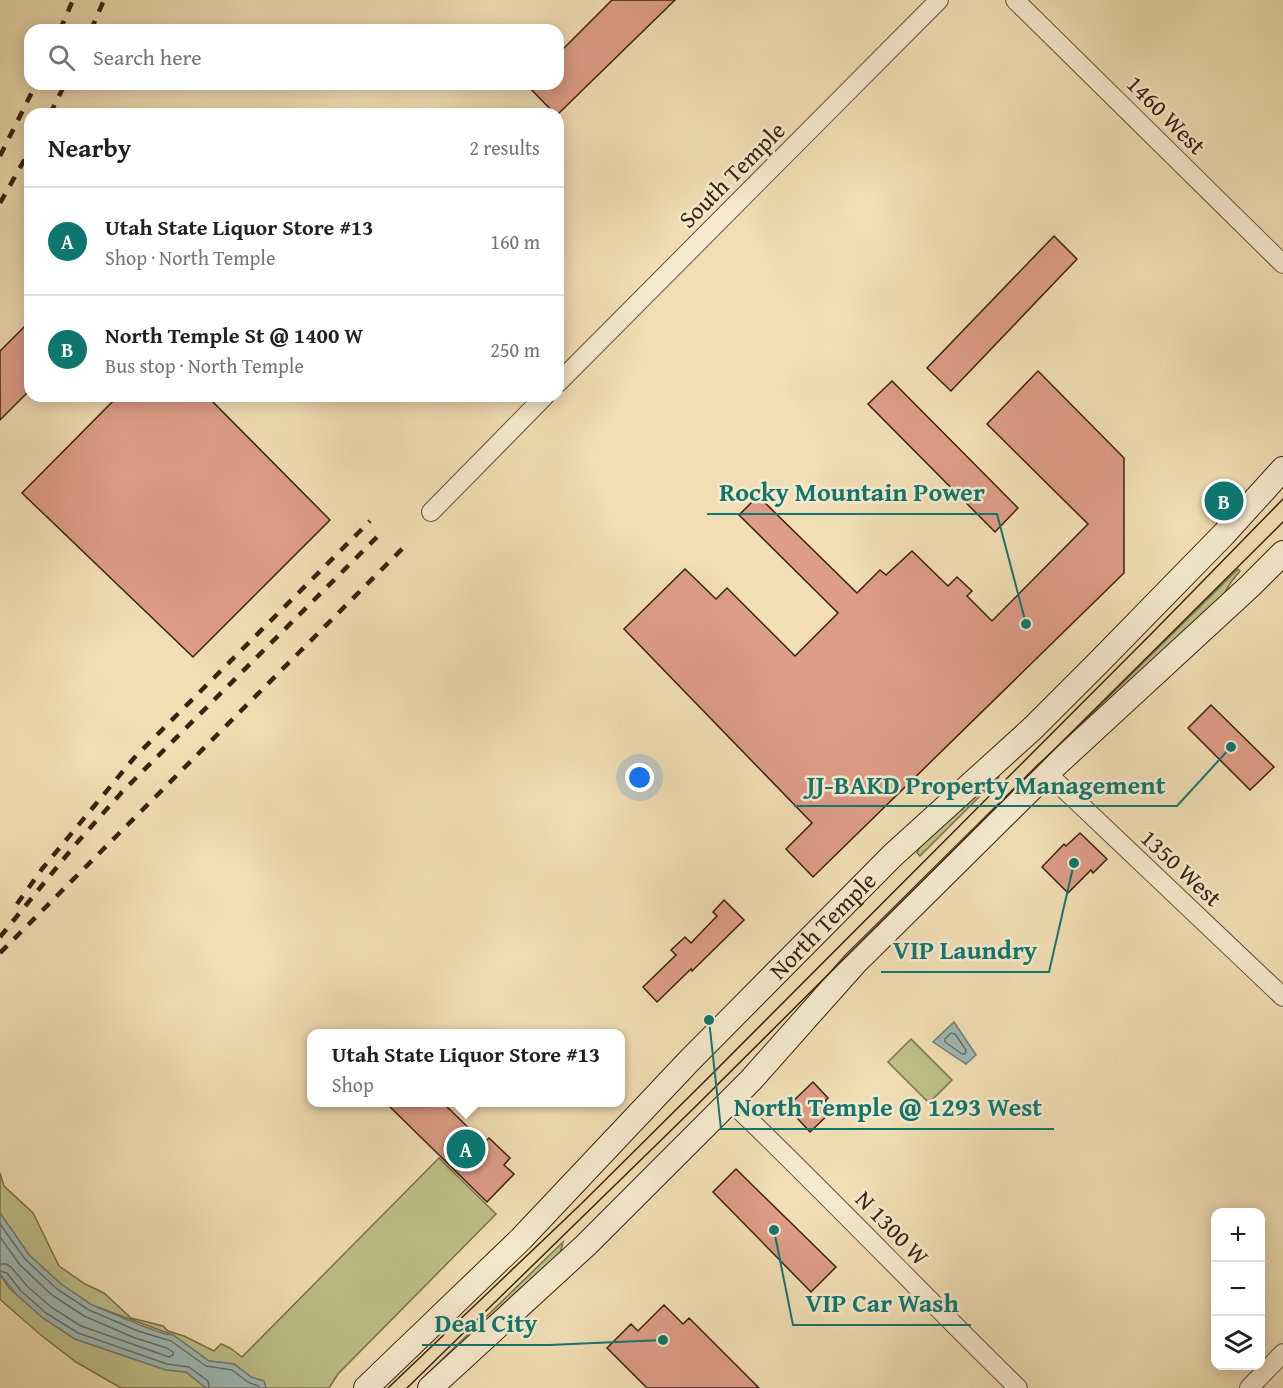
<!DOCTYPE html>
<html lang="en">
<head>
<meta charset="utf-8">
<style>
  body { margin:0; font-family:"Gentium Book Plus",serif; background:#f6f6f6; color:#202124 }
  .controls { position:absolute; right:18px; bottom:18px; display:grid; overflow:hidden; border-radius:12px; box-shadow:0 3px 15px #0003 }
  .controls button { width:54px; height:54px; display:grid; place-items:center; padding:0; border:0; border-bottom:2px solid #e0e0e0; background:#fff; color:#202124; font:30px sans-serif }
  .you { position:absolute; left:640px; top:778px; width:21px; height:21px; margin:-15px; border:4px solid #fff; border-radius:50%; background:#1a73e8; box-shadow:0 0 0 9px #1a73e833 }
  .badge { display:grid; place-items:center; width:39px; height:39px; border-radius:50%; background:#0f766e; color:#fff; font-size:20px; font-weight:700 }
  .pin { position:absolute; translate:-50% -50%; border:3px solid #fff; box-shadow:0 2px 6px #0006 }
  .popup { position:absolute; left:307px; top:1029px; width:318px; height:78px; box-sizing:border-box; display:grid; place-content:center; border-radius:12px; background:#fff; filter:drop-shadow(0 2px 4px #0005); font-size:20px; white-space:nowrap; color:#757577 }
  .popup b { font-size:22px; color:#202124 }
  .popup::after { content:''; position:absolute; left:50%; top:100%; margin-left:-12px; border:12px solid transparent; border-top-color:#fff }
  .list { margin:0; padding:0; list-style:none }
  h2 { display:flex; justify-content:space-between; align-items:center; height:78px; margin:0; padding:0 24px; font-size:26px }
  h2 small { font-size:20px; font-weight:400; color:#757577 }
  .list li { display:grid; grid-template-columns:39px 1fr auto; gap:18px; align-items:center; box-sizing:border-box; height:108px; padding:0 24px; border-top:2px solid #e0e0e0 }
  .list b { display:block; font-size:22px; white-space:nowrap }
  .list p { margin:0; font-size:20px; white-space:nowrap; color:#757577 }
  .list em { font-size:20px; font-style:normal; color:#757577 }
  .icon { flex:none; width:33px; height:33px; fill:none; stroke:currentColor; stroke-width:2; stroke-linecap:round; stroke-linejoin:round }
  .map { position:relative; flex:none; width:1283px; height:1388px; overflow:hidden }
  .search { position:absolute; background:#fff; box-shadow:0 3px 15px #0003; left:24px; top:24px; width:540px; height:66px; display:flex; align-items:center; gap:15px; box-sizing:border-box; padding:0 21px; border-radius:18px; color:#757577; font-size:22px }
  .panel { position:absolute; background:#fff; box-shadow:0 3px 15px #0003; left:24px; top:108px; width:540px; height:294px; border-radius:18px }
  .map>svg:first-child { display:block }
  .green { fill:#bec08a; stroke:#7b714c; stroke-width:1.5 }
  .water { fill:#9ebab7; stroke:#757d74; stroke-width:1.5 }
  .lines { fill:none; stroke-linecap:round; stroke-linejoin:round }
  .shore { stroke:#6b6e63; stroke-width:1.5 }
  .building { fill:#dd9c87; stroke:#38220f; stroke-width:1.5 }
  .minor-casing { stroke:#665138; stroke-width:20 }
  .secondary-casing { stroke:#38220f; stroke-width:26 }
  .minor { stroke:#f6eace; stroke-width:18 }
  .secondary { stroke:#f6eace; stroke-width:24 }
  .tram { stroke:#38220f; stroke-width:1.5 }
  .rail { stroke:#38220f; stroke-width:4.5; stroke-dasharray:10 10; stroke-linecap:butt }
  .labels { text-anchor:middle; stroke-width:5; stroke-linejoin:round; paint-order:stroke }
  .street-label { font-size:24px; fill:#38220f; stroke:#f6eace }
  .leader { fill:none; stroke:#0f766e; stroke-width:2 }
  .callout-dot { fill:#0f766e; stroke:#f6eace; stroke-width:2 }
  .callout-label { font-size:26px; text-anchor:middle; font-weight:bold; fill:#0f766e; stroke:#f6eace; stroke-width:5; stroke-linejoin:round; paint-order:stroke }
</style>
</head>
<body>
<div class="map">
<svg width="1283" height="1388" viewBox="0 0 1283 1388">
  <rect width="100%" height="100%" fill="#f1deb4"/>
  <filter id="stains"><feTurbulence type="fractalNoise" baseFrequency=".00333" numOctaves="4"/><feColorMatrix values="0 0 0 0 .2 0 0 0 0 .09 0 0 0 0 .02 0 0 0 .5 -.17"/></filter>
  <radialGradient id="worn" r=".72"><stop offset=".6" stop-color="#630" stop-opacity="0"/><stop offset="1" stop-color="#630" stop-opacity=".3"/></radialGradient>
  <path class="green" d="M 1238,569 L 1240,571 L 1231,582 L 1220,601 L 1074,735 L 1072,733 Z
    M 996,774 L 999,777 L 920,856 L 917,853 L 921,843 Z
    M 911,1039 L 952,1080 L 929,1103 L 888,1062 Z
    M 439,1158 L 496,1214 L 338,1374 L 329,1388 L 266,1388 L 264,1381 L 251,1377 L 234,1364 L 209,1361 L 173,1335 L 92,1305 L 61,1284 L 29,1255 L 0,1213 L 0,1173 L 4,1186 L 33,1213 L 59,1266 L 85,1284 L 104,1293 L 131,1318 L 163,1326 L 168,1331 L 184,1336 L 214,1351 L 221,1344 L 230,1348 L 242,1357 Z
    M 563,1242 L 560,1254 L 428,1377 L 426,1375 Z
    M 0,1274 L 9,1288 L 43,1318 L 75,1339 L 166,1370 L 186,1372 L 206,1388 L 121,1388 L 76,1362 L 42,1336 L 3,1302 L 0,1299 Z"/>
  <path class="water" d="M 954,1022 L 976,1055 L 966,1064 L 933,1042 Z
    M 0,1213 L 29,1255 L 61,1284 L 92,1305 L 140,1325 L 165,1334 L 173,1335 L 209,1361 L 234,1364 L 251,1377 L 264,1381 L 266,1388 L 206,1388 L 186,1372 L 166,1370 L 75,1339 L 43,1318 L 17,1295 L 0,1274 Z"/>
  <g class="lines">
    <path class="shore" d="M 951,1033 L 955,1034 L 966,1050 L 965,1054 L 962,1054 L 945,1042 L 945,1039 Z
      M 0,1224 L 25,1259 L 57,1289 L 89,1310 L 138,1331 L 171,1341 L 206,1366 L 232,1370 L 248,1382 L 258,1386 L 260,1388
      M 0,1237 L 20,1265 L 52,1295 L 84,1316 L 135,1338 L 167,1348 L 173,1352 L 173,1355 L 169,1357 L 81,1326 L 51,1307 L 27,1286 L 11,1267 L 6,1264 L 0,1264
      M 0,1271 L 7,1273 L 21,1291 L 46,1313 L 78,1333 L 167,1364 L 189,1367 L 208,1381 L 209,1388"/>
  </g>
  <path class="building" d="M 612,0 L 675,0 L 558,114 L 555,114 L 526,84 L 558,84 L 558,54 Z
    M 1054,236 L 1077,259 L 951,391 L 927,368 Z
    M 30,321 L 30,390 L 0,420 L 0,351 Z
    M 1038,371 L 1124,458 L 1124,573 L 813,877 L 786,849 L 812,823 L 624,629 L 685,569 L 716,599 L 727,588 L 795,656 L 838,613 L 739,515 L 758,496 L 857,593 L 880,570 L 886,575 L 912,551 L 948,586 L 957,577 L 972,591 L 967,596 L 992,621 L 1088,524 L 987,424 Z
    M 892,381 L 1018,508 L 995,532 L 868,404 Z
    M 118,396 L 207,396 L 330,520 L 193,657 L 22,493 Z
    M 1211,705 L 1274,767 L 1250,790 L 1188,728 Z
    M 1080,833 L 1107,859 L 1093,873 L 1091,870 L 1068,893 L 1042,867 L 1064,844 L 1066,846 Z
    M 724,900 L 744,920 L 692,971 L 691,969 L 657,1002 L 643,987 L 676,955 L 671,950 L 685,937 L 691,943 L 717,916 L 713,912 Z
    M 813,1082 L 828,1098 L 825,1101 L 833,1110 L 810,1132 L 787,1107 Z
    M 385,1102 L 442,1102 L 484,1143 L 489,1138 L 510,1158 L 504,1165 L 514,1174 L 487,1202 Z
    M 736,1169 L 836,1267 L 811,1292 L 713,1192 Z
    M 664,1305 L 683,1324 L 689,1318 L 759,1388 L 647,1388 L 607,1348 L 631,1324 L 638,1331 Z"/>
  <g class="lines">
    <defs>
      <path id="minor" d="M 1015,0 L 1283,264
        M 558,383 L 939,0
        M 431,512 L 545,396
        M 1047,773 L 1283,997
        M 730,1101 C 828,1195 921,1293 1018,1388
        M 1249,1388 L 1283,1353"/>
      <g id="secondary">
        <path id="s1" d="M 366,1388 L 521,1239 L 689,1061 L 893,855 L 1033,728 L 1098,663 L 1224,534 L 1283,469"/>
        <path d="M 430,1388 L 586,1245 L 751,1080 L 855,963 L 1047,773 L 1250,586 L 1283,553"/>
      </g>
    </defs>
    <use href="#minor" class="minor-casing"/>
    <use href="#secondary" class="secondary-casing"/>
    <use href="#minor" class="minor"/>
    <use href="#secondary" class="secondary"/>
    <path class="tram" d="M 388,1388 L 581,1204 L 707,1079 L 1155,630 L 1283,499
      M 407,1388 L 693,1109 L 1283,522"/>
    <path class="rail" d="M 60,30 L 73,0
      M 91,30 L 104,0
      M 50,114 L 65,84
      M 0,156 L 36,84
      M 0,203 L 30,150
      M 17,904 L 42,869 L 134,758 L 370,521
      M 0,937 L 75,845 L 122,792 L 382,532
      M 0,953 L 403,548"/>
  </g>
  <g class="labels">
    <g class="street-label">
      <text transform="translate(1166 115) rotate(45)" y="8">1460 West</text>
      <text transform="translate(732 175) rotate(-45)" y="8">South Temple</text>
      <text transform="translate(1181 868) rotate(43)" y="8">1350 West</text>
      <text dy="8" stroke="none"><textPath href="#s1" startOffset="650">North Temple</textPath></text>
      <text transform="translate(892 1228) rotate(46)" y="8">N 1300 W</text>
    </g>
  </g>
  <path class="leader" d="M1026 624L997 514H707M1231 747L1177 806H794M1074 863L1049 972H881M709 1020L721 1129H1054M774 1230L793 1325H971M663 1340L549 1345H422"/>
  <g class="callout-dot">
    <circle cx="1026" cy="624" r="6"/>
    <circle cx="1231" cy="747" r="6"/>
    <circle cx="1074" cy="863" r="6"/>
    <circle cx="709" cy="1020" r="6"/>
    <circle cx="774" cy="1230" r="6"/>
    <circle cx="663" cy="1340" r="6"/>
  </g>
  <g class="callout-label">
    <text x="852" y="501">Rocky Mountain Power</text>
    <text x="986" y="794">JJ-BAKD Property Management</text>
    <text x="965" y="959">VIP Laundry</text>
    <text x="888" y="1116">North Temple @ 1293 West</text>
    <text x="882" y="1312">VIP Car Wash</text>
    <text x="486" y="1332">Deal City</text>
  </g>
  <rect width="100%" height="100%" filter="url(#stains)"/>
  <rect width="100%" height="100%" fill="url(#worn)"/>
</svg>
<div class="controls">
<button>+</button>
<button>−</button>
<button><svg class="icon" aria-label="layers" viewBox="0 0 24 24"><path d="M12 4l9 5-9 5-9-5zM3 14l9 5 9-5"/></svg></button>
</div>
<div class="you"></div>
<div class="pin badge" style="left:466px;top:1149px">A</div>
<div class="popup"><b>Utah State Liquor Store #13</b>Shop</div>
<div class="pin badge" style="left:1224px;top:501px">B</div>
<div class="search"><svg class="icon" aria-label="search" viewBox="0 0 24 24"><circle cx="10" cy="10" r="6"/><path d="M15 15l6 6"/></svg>Search here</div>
<section class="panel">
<h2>Nearby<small>2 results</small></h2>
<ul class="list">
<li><span class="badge">A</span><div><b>Utah State Liquor Store #13</b><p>Shop · North Temple</p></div><em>160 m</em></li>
<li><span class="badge">B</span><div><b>North Temple St @ 1400 W</b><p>Bus stop · North Temple</p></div><em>250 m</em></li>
</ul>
</section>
</div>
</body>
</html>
